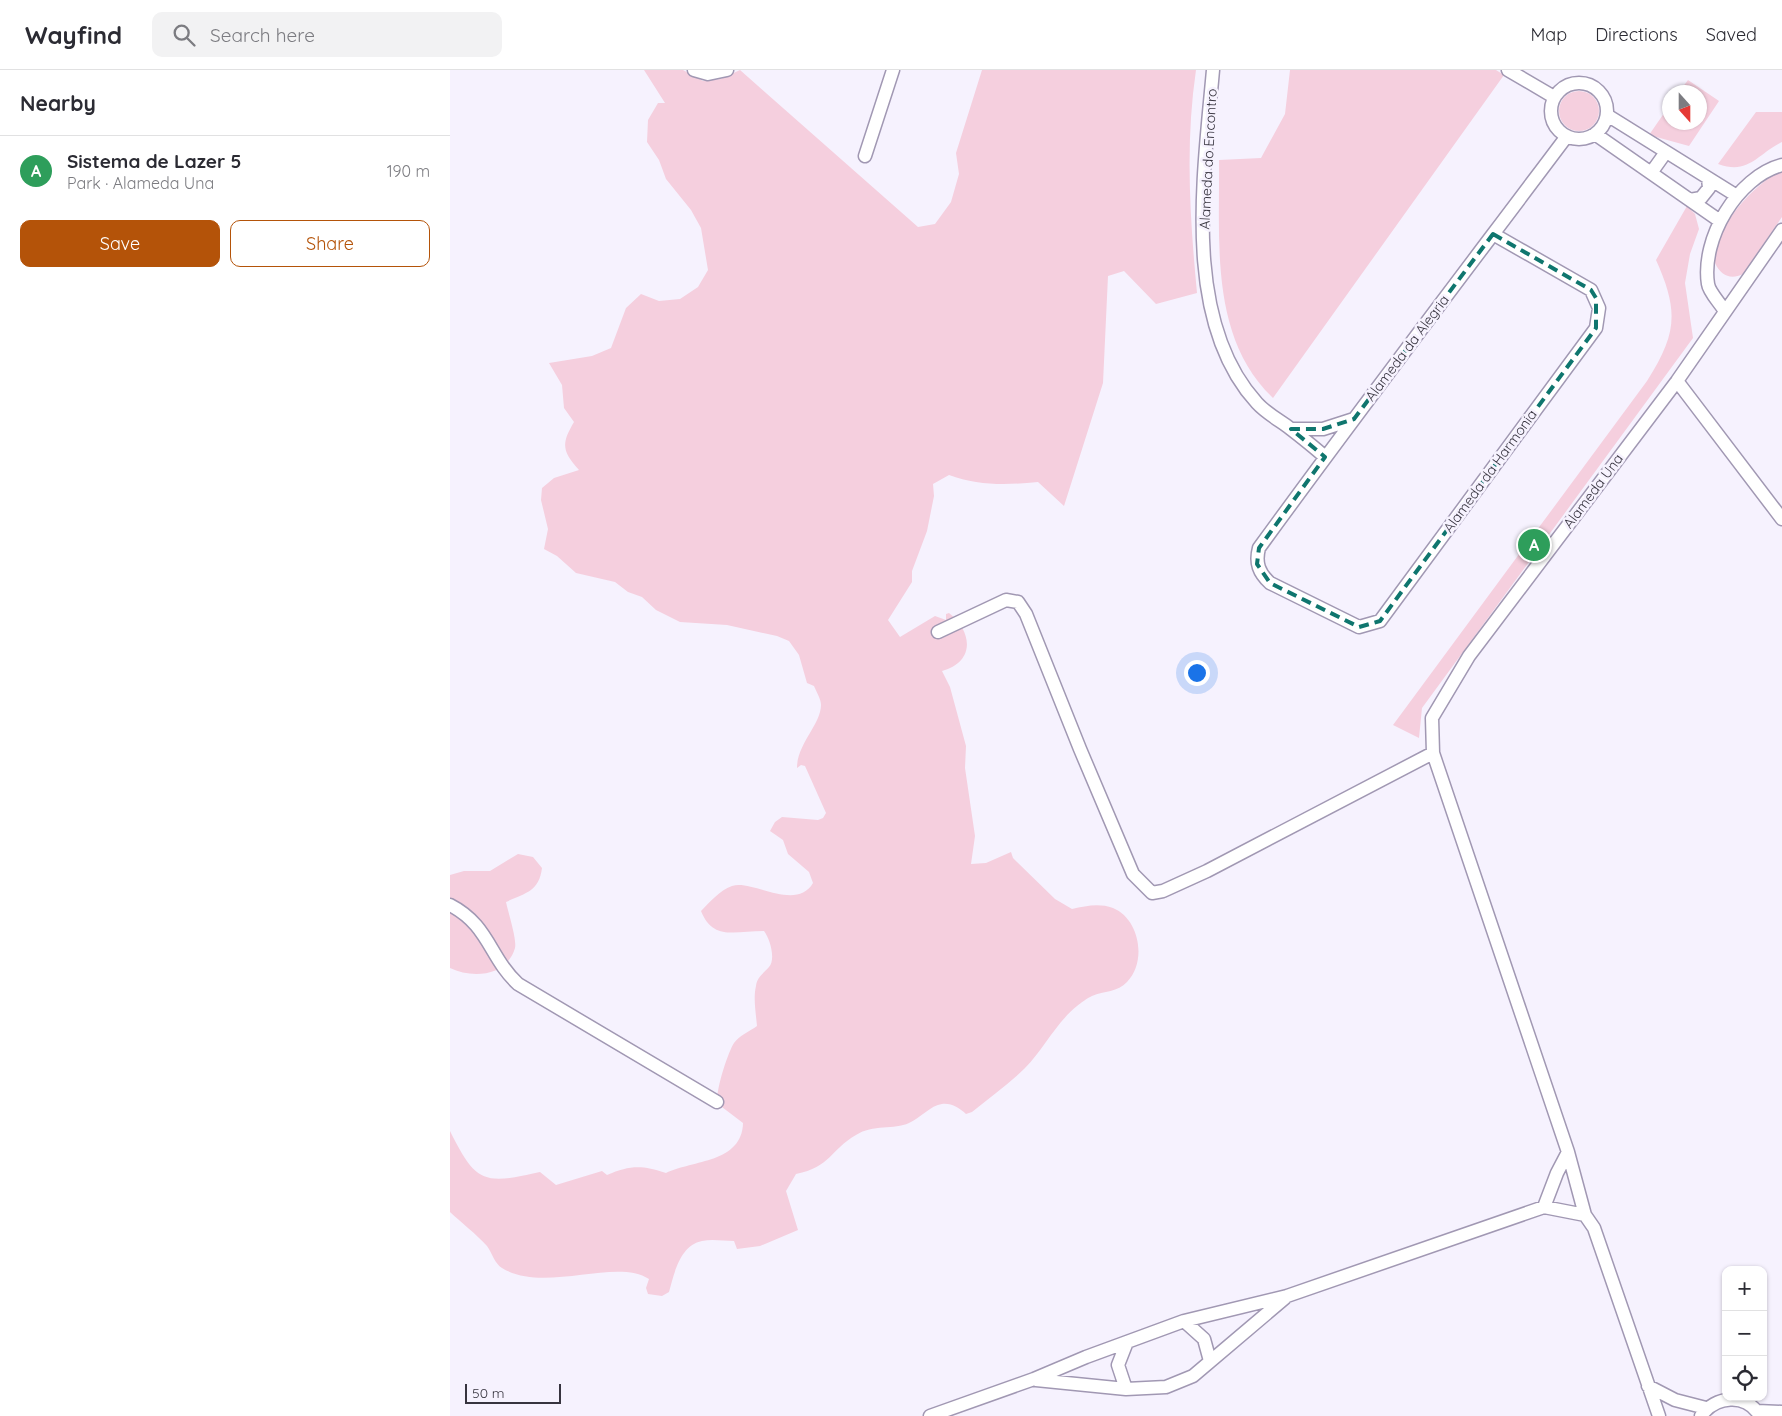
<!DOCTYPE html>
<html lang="en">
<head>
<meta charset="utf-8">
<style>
  body { margin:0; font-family:Quicksand,sans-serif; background:#f2f2f3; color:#2b2b33 }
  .controls { position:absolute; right:15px; bottom:15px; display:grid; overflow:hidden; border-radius:10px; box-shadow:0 1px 4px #0004 }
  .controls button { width:45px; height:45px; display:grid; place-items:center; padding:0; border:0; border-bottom:1px solid #e1e1e2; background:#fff; color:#2b2b33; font:25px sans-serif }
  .compass { position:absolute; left:1212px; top:15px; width:45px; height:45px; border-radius:50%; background:#fff; box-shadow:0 1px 4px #0004; rotate:159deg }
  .scale { position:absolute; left:15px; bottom:12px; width:96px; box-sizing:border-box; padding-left:5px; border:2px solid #37343f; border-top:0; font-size:14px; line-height:18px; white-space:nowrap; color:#37343f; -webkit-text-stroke:4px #f6f2fe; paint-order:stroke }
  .you { position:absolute; left:746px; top:602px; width:18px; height:18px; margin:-12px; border:4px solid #fff; border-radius:50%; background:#1a73e8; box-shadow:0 0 0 8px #1a73e833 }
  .badge { display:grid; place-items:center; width:32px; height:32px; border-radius:50%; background:#b45309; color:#fff; font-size:16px; font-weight:700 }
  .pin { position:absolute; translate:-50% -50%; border:2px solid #fff; box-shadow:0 1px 5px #0006 }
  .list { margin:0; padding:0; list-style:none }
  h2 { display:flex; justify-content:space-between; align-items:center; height:65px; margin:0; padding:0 20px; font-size:21px }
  h2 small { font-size:16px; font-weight:400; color:#7c7c81 }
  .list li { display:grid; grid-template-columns:32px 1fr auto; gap:15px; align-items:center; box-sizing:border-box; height:70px; padding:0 20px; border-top:1px solid #e1e1e2 }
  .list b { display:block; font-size:19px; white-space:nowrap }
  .list p { margin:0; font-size:16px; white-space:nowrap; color:#7c7c81 }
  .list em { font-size:16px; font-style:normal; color:#7c7c81 }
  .actions { display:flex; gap:10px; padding:15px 20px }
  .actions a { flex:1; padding:11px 0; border:1px solid #b45309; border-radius:10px; text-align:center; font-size:18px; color:#b45309 }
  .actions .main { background:#b45309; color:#fff }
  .icon { flex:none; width:28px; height:28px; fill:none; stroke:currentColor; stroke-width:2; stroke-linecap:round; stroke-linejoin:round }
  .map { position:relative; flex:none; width:1332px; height:1346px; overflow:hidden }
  header { display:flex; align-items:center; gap:30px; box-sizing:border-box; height:70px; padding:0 25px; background:#fff; border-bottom:1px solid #e1e1e2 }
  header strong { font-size:24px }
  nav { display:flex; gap:28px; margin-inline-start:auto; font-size:18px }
  .search { width:350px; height:45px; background:#f2f2f3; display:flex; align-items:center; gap:12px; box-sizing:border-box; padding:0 18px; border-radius:10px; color:#7c7c81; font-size:19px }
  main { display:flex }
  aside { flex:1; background:#fff }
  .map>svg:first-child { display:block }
  .green { fill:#f5cfde }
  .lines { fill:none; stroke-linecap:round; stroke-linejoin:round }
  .street-casing { stroke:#a198b3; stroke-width:15 }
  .street { stroke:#fff; stroke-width:12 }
  .marked { fill:none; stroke:#0f766e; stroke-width:4; stroke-dasharray:10 6; stroke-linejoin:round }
  .labels { text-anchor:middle; stroke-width:5; stroke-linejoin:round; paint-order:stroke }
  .street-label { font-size:14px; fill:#37343f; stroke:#f6f2fe }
</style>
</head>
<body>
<header>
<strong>Wayfind</strong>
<div class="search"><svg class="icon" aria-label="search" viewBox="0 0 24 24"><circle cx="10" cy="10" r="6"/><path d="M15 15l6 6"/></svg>Search here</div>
<nav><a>Map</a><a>Directions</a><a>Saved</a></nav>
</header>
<main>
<aside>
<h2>Nearby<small></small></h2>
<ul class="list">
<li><span class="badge" style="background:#2e9e5b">A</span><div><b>Sistema de Lazer 5</b><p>Park · Alameda Una</p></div><em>190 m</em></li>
</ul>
<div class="actions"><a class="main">Save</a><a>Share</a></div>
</aside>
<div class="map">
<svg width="1332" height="1346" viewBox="0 0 1332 1346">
  <rect width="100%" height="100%" fill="#f6f2fe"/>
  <path class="green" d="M 194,0 L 233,0 L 253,11 L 271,9 L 290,0 L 468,157 L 485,154 L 501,132 L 509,104 L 506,83 L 532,0 L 746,0 C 735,74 740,149 747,223 L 706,234 L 674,201 L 658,206 L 653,313 L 614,436 L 588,412 C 558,415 528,416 499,405 L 483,414 L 484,426 L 477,461 L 462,501 L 462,512 L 438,550 L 450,567 L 485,546 L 496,550 L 496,544 L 499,543 C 523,562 525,592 492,601 L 500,617 L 516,676 L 515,698 L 525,766 L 521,794 L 536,793 L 561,782 L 563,788 L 605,829 L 622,839 C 636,836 649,833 663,838 C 690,849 697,892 677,912 C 668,922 654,921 642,926 C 637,928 631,933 627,936 C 605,954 594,979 575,998 C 559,1014 540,1027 522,1042 L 516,1044 C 509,1038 502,1033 492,1034 C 481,1035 469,1049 459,1053 C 444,1060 423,1054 406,1065 C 380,1080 381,1097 346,1104 L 336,1121 L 348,1160 L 310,1176 L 287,1179 L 284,1171 C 274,1171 262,1169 252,1171 C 230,1175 224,1204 219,1222 L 212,1226 L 198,1224 L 196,1218 L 199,1209 C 166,1187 94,1224 52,1198 C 45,1194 42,1183 37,1176 C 26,1164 12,1153 0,1142 L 0,1061 C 26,1113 33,1115 90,1102 L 106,1115 L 152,1101 L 157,1105 C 180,1095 192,1095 216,1103 C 243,1090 292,1093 293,1053 L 268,1034 C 264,1025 278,982 284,973 C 289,966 300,961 307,956 C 306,944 303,928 306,916 C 307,907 313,904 319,897 C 326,889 320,869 314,861 C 285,861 263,871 251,841 C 261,831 269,821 282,816 C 302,809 346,842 363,813 L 359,802 L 338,784 L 333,770 L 320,761 L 325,752 L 332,747 L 368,750 L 373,748 L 376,743 L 355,696 L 351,695 L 347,698 C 347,674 371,654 371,635 C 371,629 366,621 364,616 L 357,613 L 349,585 L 339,571 L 327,566 L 277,555 L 230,552 L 206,540 L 192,527 L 178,522 L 165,512 L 126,503 L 107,486 L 94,479 L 98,459 L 91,430 L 92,418 L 104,408 L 129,400 C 112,381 111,374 124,352 L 114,338 L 112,315 L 99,293 L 142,286 L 161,278 L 176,238 L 191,224 L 209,231 L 230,229 L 248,217 L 258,200 L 251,158 L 241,140 L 216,109 L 209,90 L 197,72 L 198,50 L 208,33 L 215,33 Z
    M 840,0 L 1046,0 L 1054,5 L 823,328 C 759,267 770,170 769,90 L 811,88 L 835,44 Z
    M 1238,10 L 1269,31 L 1239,76 L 1199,65 L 1219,36 L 1220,52 L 1250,52 L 1250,22 L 1229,22 Z
    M1109 41a20 20 0 1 1 40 0a20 20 0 1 1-40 0Z
    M 1306,42 L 1332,42 L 1332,72 C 1306,85 1299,105 1268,94 Z
    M 1332,99 L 1332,147 L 1293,204 C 1281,210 1271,206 1265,193 C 1263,157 1303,116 1332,99 Z
    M 1237,136 L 1245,144 L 1249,159 L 1240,184 L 1235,213 L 1243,268 L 972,638 L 969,668 L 943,655 L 1197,311 C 1227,264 1229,241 1206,190 Z
    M 68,784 L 83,787 L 92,798 C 89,822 75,823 56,832 C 58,842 67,869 65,878 C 57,906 23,909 0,898 L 0,805 L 14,801 L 40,801 Z"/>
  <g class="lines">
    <defs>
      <path id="street" d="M 244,0 L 258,4 L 277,0
        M 763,0 C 754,103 731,250 807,333 C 815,342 827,349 837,356 C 850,366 863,376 875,387
        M 1058,0 L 1104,27
        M1101 41a28 28 0 1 1 56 0a28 28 0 1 1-56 0Z
        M 1157,45 L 1287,126
        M 1145,64 L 1270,151
        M 415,86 L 443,0
        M 1201,103 L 1216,82
        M 1240,130 L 1251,128 L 1259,118 L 1258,108
        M 1043,164 L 1141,220 L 1149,238 L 1146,258 L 930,551 L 909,557 L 820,513 C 809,503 805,493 809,478 C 910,339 1014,203 1117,66
        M 1274,240 C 1270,233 1259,222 1258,214 C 1251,169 1287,107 1332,95
        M 1227,311 L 1332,449
        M 841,359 L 873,359 L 904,349
        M 488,562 L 556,530 L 568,532 L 576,544 L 630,679 L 683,804 L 702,823 L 713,821 L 757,801 L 983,683
        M 0,835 C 39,855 39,887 68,914 L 267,1032
        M 1094,1137 L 1107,1103 L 1118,1082
        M 1135,1145 L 1118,1082 L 983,683 L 982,648 L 1019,586 L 1227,311 L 1332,160
        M 734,1251 L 754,1269 L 760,1291
        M 586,1310 L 676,1319 L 716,1317 L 743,1306 L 835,1228
        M 1198,1316 L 1225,1330 L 1256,1338
        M 676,1319 L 668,1295 L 677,1272
        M 1307,1341 L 1332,1342
        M 480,1346 L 584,1309 L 636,1287 L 734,1251 L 837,1226 L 1094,1137 L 1135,1145 L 1144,1158 L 1209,1346
        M 1251,1346 C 1265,1326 1296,1322 1310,1346"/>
    </defs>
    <use href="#street" class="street-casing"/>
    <use href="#street" class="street"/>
  </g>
  <path class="marked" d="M 1043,164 L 1141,220 L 1146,228 L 1146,258 L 930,551 L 909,557 L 820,513 L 807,494 L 809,478 L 875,387 L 841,359 L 873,359 L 904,349 Z"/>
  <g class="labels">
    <g class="street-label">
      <text transform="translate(758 89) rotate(-87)" y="5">Alameda do Encontro</text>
      <text transform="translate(957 278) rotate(-53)" y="5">Alameda da Alegria</text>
      <text transform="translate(1040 401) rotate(-54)" y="5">Alameda da Harmonia</text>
      <text transform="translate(1143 421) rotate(-53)" y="5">Alameda Una</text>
    </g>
  </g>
</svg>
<div class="controls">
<button>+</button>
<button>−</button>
<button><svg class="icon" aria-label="locate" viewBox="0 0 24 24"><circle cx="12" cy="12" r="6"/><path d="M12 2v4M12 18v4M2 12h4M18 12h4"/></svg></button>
</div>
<svg class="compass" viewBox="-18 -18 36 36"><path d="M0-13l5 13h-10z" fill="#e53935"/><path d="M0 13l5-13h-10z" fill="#7c7c81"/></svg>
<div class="scale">50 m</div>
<div class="you"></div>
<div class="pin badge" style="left:1084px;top:475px;background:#2e9e5b">A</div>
</div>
</main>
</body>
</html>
